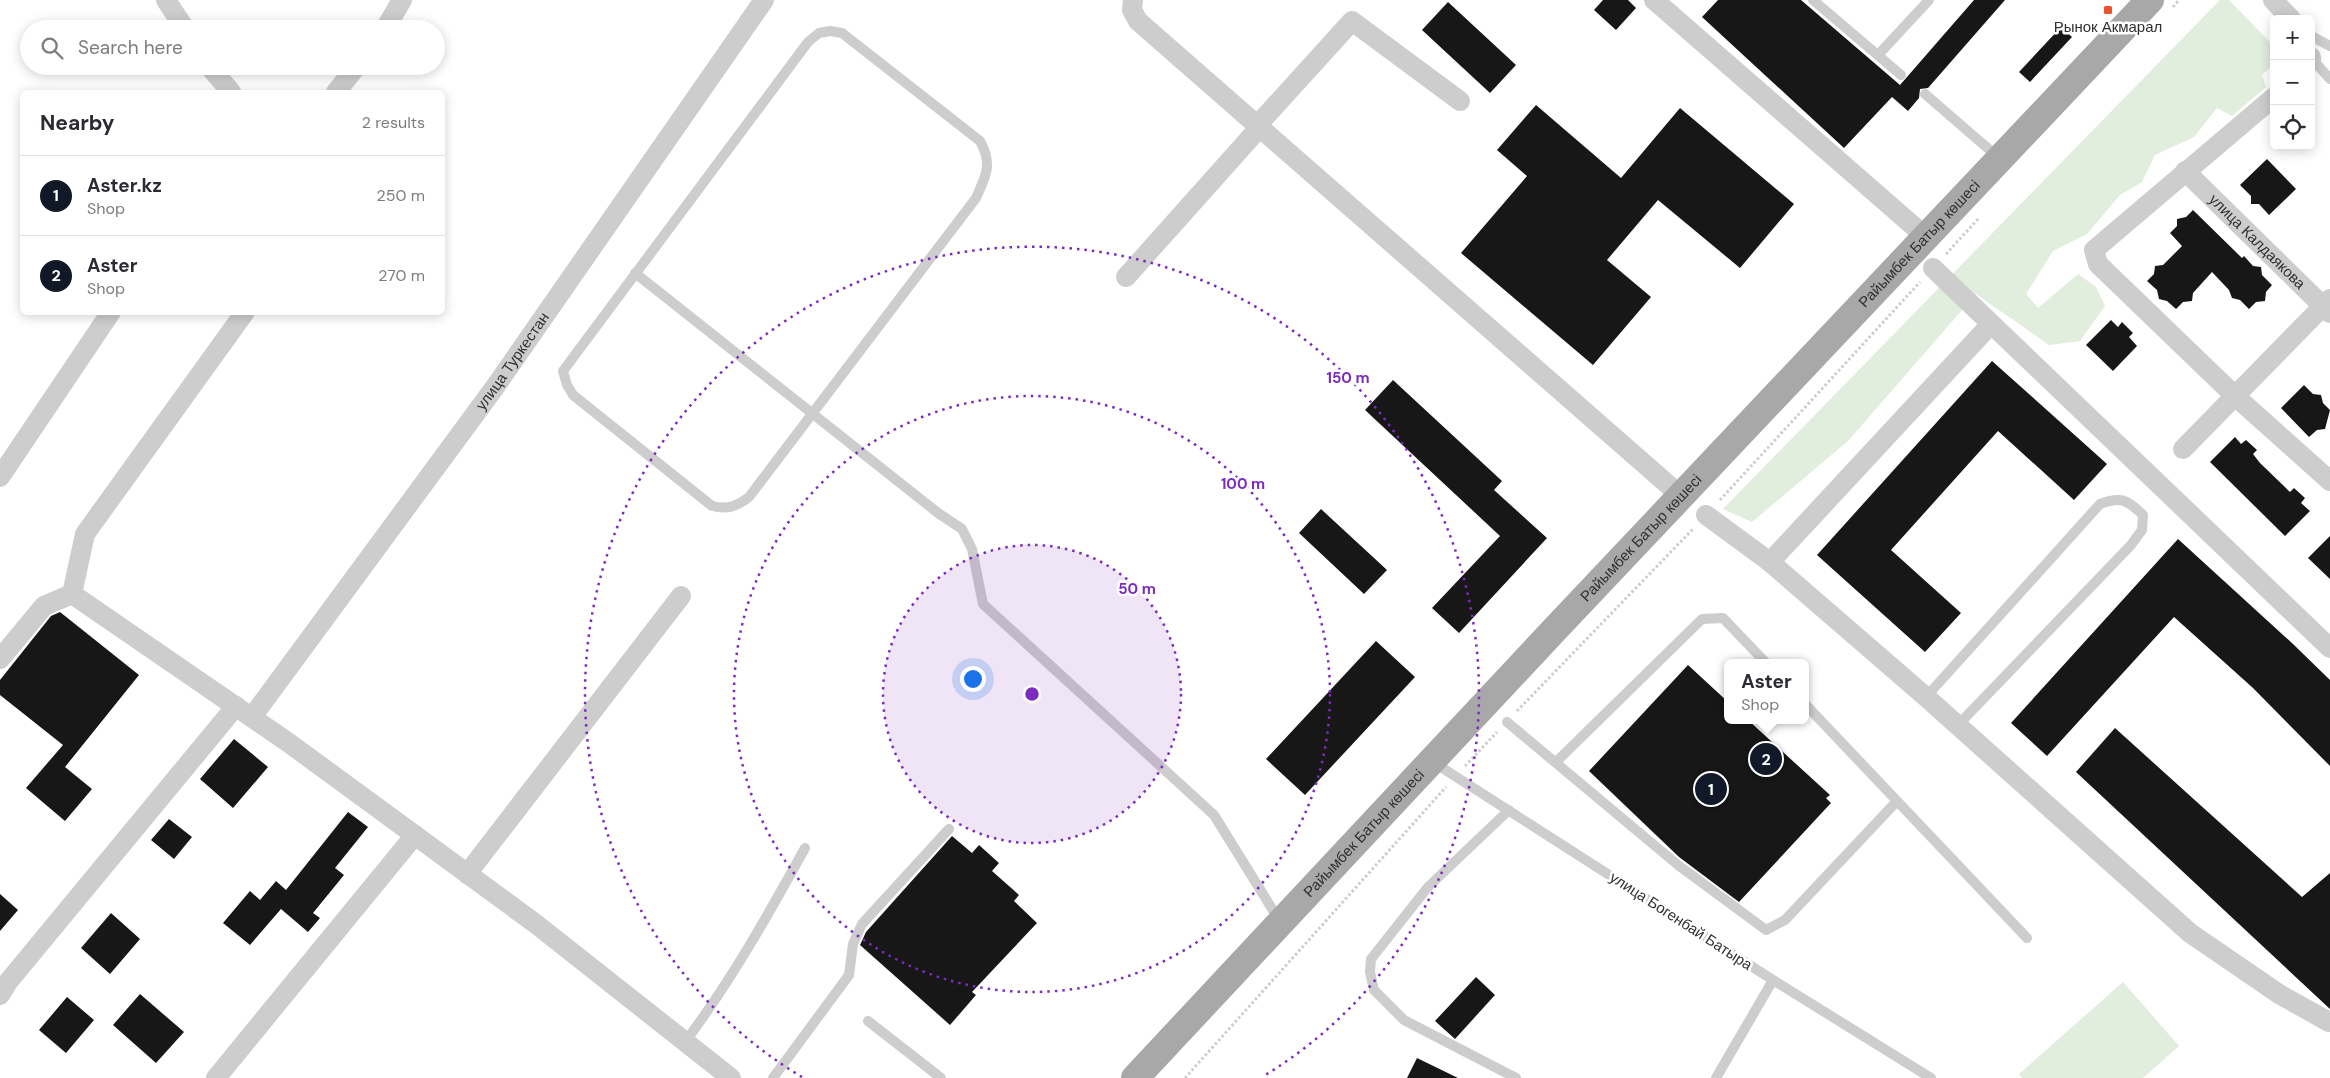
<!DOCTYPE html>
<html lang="en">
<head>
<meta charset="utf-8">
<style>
  body { margin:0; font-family:"DM Sans",sans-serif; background:#f2f2f3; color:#2b2b33 }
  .controls { position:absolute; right:15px; top:15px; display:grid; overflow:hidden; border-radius:8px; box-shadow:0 2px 12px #0003 }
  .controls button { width:45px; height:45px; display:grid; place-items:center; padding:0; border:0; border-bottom:1px solid #e1e1e2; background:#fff; color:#2b2b33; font:25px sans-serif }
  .you { position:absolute; left:972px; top:678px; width:18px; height:18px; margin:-12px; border:4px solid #fff; border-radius:50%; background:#1a73e8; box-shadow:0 0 0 8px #1a73e833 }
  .badge { display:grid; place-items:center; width:32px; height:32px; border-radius:50%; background:#111827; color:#fff; font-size:16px; font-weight:700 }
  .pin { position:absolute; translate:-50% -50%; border:2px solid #fff; box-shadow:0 1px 5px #0006 }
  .popup { position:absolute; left:1724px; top:659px; width:85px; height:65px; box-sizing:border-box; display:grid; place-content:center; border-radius:8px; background:#fff; filter:drop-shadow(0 1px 4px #0005); font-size:16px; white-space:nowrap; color:#7c7c81 }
  .popup b { font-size:19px; color:#2b2b33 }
  .popup::after { content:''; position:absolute; left:50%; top:100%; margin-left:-10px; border:10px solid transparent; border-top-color:#fff }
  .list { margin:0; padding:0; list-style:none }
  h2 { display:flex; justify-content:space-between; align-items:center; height:65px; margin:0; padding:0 20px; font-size:21px }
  h2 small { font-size:16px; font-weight:400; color:#7c7c81 }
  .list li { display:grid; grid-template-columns:32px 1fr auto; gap:15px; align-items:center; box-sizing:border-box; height:80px; padding:0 20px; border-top:1px solid #e1e1e2 }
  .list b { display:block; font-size:19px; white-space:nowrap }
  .list p { margin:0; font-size:16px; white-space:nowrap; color:#7c7c81 }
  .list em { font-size:16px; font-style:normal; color:#7c7c81 }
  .icon { flex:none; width:28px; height:28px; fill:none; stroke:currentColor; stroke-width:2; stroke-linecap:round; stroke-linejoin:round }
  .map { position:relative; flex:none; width:2330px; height:1078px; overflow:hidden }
  .search { position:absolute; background:#fff; box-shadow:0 2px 12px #0003; left:20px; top:20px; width:425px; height:55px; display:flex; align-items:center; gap:12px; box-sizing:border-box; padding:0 18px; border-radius:28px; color:#7c7c81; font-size:19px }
  .panel { position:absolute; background:#fff; box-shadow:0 2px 12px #0003; left:20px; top:90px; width:425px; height:225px; border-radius:8px }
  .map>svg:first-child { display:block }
  .green { fill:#e1eddd }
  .building { fill:#171717 }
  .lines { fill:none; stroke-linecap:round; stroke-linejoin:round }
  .path { stroke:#cdcdcd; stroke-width:3; stroke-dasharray:2.5 2.5; stroke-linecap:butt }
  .lane { stroke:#cdcdcd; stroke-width:10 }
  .street { stroke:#cdcdcd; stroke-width:20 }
  .primary { stroke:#a8a8a8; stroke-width:28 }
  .ring { fill:none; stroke:#7b2cbf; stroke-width:2.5; stroke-dasharray:2.5 5 }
  .poi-dot { fill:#ec532c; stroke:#fff; stroke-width:2 }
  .labels { text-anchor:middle; stroke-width:5; stroke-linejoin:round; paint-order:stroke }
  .poi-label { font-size:15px; fill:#303030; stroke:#fff }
  .street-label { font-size:15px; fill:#303030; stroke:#fff }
  .centre { fill:#7b2cbf; stroke:#fff; stroke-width:2.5 }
  .ring-label { font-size:15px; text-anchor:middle; font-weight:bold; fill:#7b2cbf; stroke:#fff; stroke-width:5; stroke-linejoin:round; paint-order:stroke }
</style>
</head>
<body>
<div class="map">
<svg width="2330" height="1078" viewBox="0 0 2330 1078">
  <rect width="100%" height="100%" fill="#fff"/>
  <path class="green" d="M 2220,0 L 2229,0 L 2269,41 L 2274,51 L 2274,64 L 2262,75 L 2266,87 L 2232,116 L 2217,108 L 2194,137 L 2155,155 L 2142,182 L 2120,195 L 2087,234 L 2053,251 L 2026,294 L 2038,308 L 2078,274 L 2096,287 L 2105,306 L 2080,341 L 2049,345 L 1976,294 L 1848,441 L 1752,522 L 1723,509 Z
    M 2123,982 L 2179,1046 L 2143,1078 L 2022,1078 L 2019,1074 Z"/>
  <path class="building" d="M 1603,0 L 1628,0 L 1636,8 L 1616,30 L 1594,10 Z
    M 1718,0 L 1801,0 L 1900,85 L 1974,0 L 2005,0 L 1928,88 L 1920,89 L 1919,98 L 1908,111 L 1892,97 L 1844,148 L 1702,17 Z
    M 1448,2 L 1516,65 L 1490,93 L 1422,30 Z
    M 2061,27 L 2072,37 L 2030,82 L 2019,72 Z
    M 1536,105 L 1621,178 L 1680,108 L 1794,204 L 1740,268 L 1658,200 L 1607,260 L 1651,297 L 1593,365 L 1461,253 L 1527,176 L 1497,150 Z
    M 2267,159 L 2296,189 L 2269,215 L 2259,204 L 2251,204 L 2251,196 L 2240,185 Z
    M 2193,210 L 2242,258 L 2244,256 L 2253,266 L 2261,267 L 2262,275 L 2272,285 L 2266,292 L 2265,301 L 2256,302 L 2249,309 L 2240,300 L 2232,298 L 2229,290 L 2212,272 L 2193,293 L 2192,301 L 2183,302 L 2176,309 L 2167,301 L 2159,299 L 2157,290 L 2147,281 L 2154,274 L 2155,266 L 2163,265 L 2182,246 L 2170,233 L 2177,226 L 2177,219 L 2186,217 Z
    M 2111,320 L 2118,327 L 2122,322 L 2133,333 L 2129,337 L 2137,346 L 2113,371 L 2086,345 Z
    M 1992,361 L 2107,464 L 2074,500 L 1998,431 L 1891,550 L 1961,613 L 1925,652 L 1817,555 Z
    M 1393,380 L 1502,481 L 1494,490 L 1547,538 L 1459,633 L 1432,608 L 1500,536 L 1365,410 Z
    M 2304,385 L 2313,394 L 2321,395 L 2323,403 L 2330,410 L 2325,429 L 2317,430 L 2309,437 L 2281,408 Z
    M 2235,437 L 2241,444 L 2246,440 L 2257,450 L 2253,454 L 2260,463 L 2290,492 L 2294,488 L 2305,498 L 2301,503 L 2310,511 L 2285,536 L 2210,462 Z
    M 1321,509 L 1387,570 L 1364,594 L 1299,533 Z
    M 2330,536 L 2330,579 L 2308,558 Z
    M 2178,539 L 2293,644 L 2330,680 L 2330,766 L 2253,688 L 2174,617 L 2047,756 L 2011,723 Z
    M 60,612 L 139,675 L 65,767 L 92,789 L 65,821 L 26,788 L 63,745 L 0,695 L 0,680 L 51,616 Z
    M 1376,641 L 1415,677 L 1305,795 L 1266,759 Z
    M 1688,665 L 1727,701 L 1727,720 L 1748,720 L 1830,795 L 1826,798 L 1831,803 L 1739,902 L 1679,857 L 1589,771 Z
    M 2115,728 L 2302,897 L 2330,873 L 2330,1009 L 2076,772 Z
    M 234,739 L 268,767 L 233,808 L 200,779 Z
    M 348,812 L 368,827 L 335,868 L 344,875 L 313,913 L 320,918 L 308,932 L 281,909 L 250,945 L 223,923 L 250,891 L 260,900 L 276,881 L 286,890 Z
    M 169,819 L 192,837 L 174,859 L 151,840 Z
    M 952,836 L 972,853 L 979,845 L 999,863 L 992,871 L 1019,895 L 1014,901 L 1037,923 L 972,992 L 976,995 L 950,1025 L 860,945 L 866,932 Z
    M 0,894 L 18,910 L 0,931 Z
    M 111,913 L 140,939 L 110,974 L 81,948 Z
    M 1476,977 L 1495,995 L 1455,1039 L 1435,1021 Z
    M 140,994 L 184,1032 L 156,1063 L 113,1025 Z
    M 67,997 L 94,1020 L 66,1053 L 39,1030 Z
    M 1417,1058 L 1458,1078 L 1407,1078 Z"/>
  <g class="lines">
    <path class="path" d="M 2173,7 L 2179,0
      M 1946,254 L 1979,218
      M 1720,500 L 1920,282
      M 1517,711 L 1693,529
      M 1465,766 L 1497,732
      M 1185,1078 L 1446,787"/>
    <path class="lane" d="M 1813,0 L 1901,75
      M 830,31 L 842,33 L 980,141 C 993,165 986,175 976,198 L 749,497 C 737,506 728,510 712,506 L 573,395 L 567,385 L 563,371 L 808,42 L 819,33 Z
      M 2311,36 L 2330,46
      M 1878,55 L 1929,0
      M 2312,59 L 2330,79
      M 1925,94 L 1999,158
      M 635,273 L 938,513 L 962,529 L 972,549 L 983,604 L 1214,815 L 1279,920
      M 1926,697 L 2100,504 C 2122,496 2127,500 2143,515 L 2142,530 L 2131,545 L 1958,725
      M 1805,704 L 2027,938
      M 1507,722 L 1678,865 L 1766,930 L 1785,920 L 1897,801
      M 1433,762 L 1773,980 L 1931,1078
      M 1556,762 L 1702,619 L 1723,618 L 1766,663
      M 1509,810 L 1428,887 L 1371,959 L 1370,972 L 1374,990 L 1404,1020 L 1516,1078
      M 868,1021 L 941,1078
      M 685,1042 C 731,981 768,915 805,848
      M 773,1078 L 849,975 L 853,944 L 862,924 L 949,829
      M 1716,1078 L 1773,980"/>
    <g class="street">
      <path d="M 166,0 L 185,29"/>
      <path d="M 1133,0 L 1132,10 L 1138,21 L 1681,496"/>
      <path d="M 1654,0 L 1926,237"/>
      <path d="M 2273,0 L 2291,19"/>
      <path d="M 385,29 L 402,0"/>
      <path d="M 2311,57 L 2311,60"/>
      <path d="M 209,66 L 231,92"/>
      <path d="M 336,92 L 357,66"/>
      <path d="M 2274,97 L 2094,250 L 2098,264 L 2235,396 L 2330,481"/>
      <path id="s1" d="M 2185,171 L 2330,313"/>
      <path d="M 1933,268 L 2330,648"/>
      <path d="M 1126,277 L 1259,128 L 1263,119 L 1352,21 L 1460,101"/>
      <path d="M 245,312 L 85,534 L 72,594 L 289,743 L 536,924 L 731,1078"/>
      <path d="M 2183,449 L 2330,299"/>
      <path d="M 0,477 L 111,312"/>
      <path d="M 1706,515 L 1770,562 L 1926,697 L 2190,933 L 2279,994 L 2329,1022 L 2330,1021"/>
      <path d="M 1770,562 L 1991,324"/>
      <path d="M 0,659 L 44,606 L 72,594"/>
      <path id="s2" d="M 252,717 L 495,387 L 764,0"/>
      <path d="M 467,874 L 681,596"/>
      <path d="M 0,995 L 8,982 L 236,706"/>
      <path d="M 216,1078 L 415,835"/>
    </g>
    <path class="primary" id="s3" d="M 1135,1078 L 1557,627 L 2150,0"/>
  </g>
  <circle cx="1032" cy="694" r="149" fill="#7b2cbf" fill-opacity=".12"/>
  <g class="ring">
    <circle cx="1032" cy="694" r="149"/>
    <circle cx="1032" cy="694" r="298"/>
    <path d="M802 1077A447 447 0 1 1 1262 1077"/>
  </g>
  <rect class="poi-dot" x="2103" y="5" width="10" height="10" rx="2.5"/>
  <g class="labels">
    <g class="poi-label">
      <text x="2108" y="32">Рынок Акмарал</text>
    </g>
    <g class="street-label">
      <text dy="5" stroke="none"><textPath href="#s1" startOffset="101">улица Калдаякова</textPath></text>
      <text dy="5" stroke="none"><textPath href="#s3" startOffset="1145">Райымбек Батыр көшесі</textPath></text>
      <text dy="5" stroke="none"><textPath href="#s2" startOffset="441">улица Туркестан</textPath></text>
      <text dy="5" stroke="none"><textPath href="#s3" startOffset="740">Райымбек Батыр көшесі</textPath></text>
      <text dy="5" stroke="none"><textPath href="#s3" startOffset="335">Райымбек Батыр көшесі</textPath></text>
      <text transform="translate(1681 921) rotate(33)" y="5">улица Богенбай Батыра</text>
    </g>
  </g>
  <circle cx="1032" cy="694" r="8" class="centre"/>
  <g class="ring-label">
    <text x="1348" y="383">150 m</text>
    <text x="1243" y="489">100 m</text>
    <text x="1137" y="594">50 m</text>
  </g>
</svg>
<div class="controls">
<button>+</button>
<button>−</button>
<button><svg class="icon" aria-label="locate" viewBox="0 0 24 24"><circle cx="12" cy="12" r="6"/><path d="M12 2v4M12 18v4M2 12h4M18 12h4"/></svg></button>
</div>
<div class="you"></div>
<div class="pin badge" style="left:1711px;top:789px">1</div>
<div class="pin badge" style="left:1766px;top:759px">2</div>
<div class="popup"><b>Aster</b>Shop</div>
<div class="search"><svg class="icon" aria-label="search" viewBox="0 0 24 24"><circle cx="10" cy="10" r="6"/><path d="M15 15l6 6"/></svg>Search here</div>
<section class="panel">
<h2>Nearby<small>2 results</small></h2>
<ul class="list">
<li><span class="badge">1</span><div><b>Aster.kz</b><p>Shop</p></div><em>250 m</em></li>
<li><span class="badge">2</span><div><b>Aster</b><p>Shop</p></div><em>270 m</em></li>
</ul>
</section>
</div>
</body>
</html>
